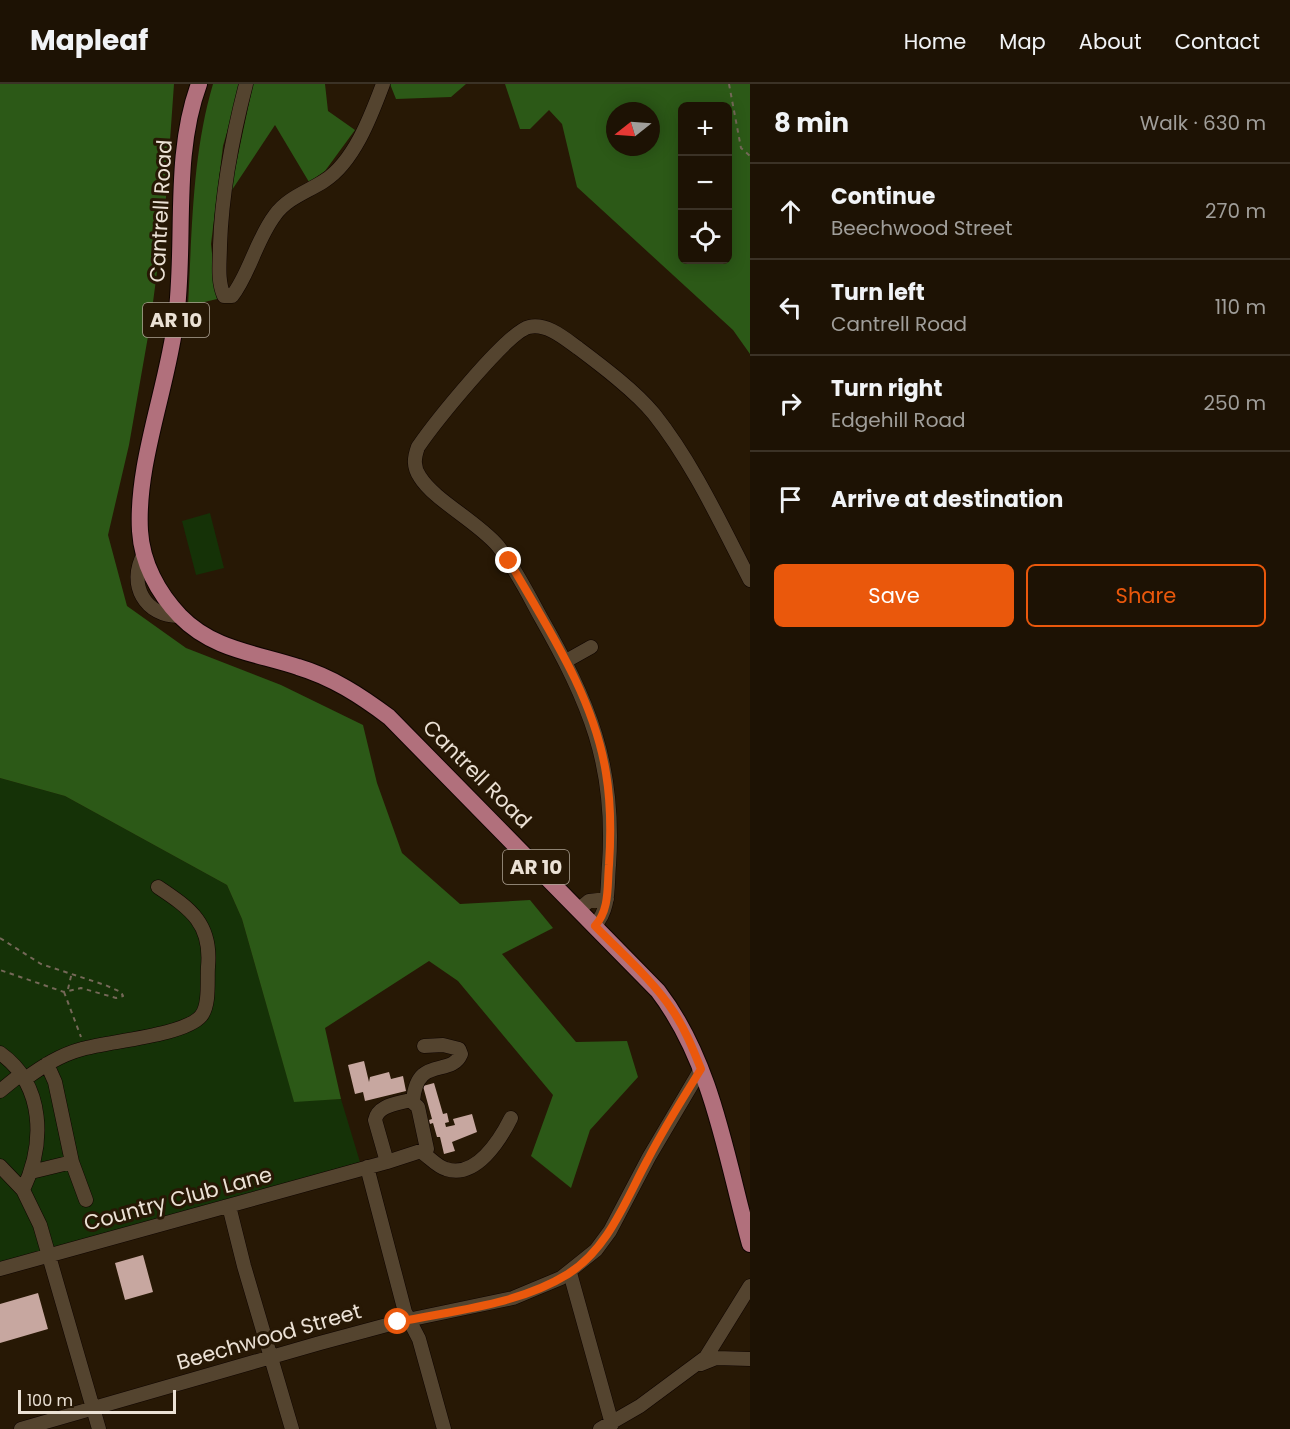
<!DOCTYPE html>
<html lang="en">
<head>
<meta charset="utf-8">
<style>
  body { margin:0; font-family:Poppins,sans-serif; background:#251b0e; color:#f1f3f6 }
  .controls { position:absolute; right:18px; top:18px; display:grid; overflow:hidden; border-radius:9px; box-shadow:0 3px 15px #0003 }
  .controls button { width:54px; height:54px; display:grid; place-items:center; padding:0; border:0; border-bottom:2px solid #3b3226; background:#1d1204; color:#f1f3f6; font:30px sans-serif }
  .compass { position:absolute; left:606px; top:18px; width:54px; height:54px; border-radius:50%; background:#1d1204; box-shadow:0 3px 15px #0003; rotate:253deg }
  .scale { position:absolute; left:18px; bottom:15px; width:158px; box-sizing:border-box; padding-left:6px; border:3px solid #ebe1d5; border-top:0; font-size:16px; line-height:21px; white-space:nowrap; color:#ebe1d5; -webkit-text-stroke:4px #271805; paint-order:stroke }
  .stop { position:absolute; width:18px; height:18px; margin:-14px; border:4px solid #ea580c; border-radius:50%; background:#fff }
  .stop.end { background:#ea580c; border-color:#fff; box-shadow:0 2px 6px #0008 }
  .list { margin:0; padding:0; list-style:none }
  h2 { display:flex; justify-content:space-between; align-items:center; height:78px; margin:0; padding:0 24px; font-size:26px }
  h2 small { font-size:20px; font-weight:400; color:#a09e9a }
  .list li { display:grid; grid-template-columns:39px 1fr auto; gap:18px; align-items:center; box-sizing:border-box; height:96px; padding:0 24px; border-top:2px solid #3b3226 }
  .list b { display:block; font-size:22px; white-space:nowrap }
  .list p { margin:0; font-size:20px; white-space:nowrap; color:#a09e9a }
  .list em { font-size:20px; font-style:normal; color:#a09e9a }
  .actions { display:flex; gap:12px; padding:18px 24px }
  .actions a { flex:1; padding:14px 0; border:2px solid #ea580c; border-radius:9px; text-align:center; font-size:21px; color:#ea580c }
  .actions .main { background:#ea580c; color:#fff }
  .icon { flex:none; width:33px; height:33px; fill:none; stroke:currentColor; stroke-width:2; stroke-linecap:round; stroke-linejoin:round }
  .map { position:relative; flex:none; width:750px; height:1345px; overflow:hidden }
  header { display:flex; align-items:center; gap:36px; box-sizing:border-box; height:84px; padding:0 30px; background:#1d1204; border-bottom:2px solid #3b3226 }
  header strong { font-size:28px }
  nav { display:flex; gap:33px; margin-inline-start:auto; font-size:21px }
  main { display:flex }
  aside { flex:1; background:#1d1204 }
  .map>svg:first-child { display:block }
  .green { fill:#153207 }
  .forest { fill:#2c5917; fill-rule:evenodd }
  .building { fill:#c7a7a0 }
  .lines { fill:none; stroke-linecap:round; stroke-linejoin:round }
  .minor-casing { stroke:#0f0400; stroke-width:15 }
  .major-casing { stroke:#0f0400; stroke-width:18 }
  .path { stroke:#756858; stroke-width:2; stroke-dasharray:4.5 4.5; stroke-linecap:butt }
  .minor { stroke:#54442f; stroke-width:14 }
  .major { stroke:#b1707c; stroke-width:16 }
  .route { stroke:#ea580c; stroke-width:8 }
  .labels { text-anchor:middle; stroke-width:6; stroke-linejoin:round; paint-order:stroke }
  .shield { fill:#271805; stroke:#b0a597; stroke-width:1.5 }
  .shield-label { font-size:20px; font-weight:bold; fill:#ebe1d5 }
  .street-label { font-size:21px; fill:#ebe1d5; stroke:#271805 }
</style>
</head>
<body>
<header>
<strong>Mapleaf</strong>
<nav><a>Home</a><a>Map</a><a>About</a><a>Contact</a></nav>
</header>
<main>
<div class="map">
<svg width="750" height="1345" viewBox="0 0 750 1345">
  <rect width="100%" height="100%" fill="#271805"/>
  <path class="green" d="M 210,429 L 224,484 L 196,491 L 182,437 Z
    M 0,694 L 65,712 L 227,801 L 242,835 L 294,1017 L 341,1015 L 360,1078 L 0,1180 Z"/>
  <path class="forest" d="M 0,0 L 174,0 L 165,127 L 150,241 L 129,361 L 108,451 L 127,522 L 186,564 L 281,601 L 363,641 L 377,699 L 402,769 L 460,820 L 530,816 L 553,844 L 502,870 L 576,958 L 627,957 L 638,993 L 590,1046 L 571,1104 L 531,1072 L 553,1011 L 458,897 L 429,877 L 325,944 L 341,1015 L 294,1018 L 242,835 L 227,801 L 65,712 L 0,694 Z
    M 213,0 L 241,0 L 223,62 L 211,160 L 217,215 L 188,222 C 192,148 192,71 213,0 Z
    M 253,0 L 325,0 L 328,27 L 355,46 L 325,87 L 309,98 L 275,41 L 230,109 Z
    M 390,0 L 466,0 L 451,13 L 396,15 Z
    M 505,0 L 750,0 L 750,270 L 733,246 L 577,103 L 562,40 L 549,26 L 530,45 L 520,45 ZM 682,22 L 728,22 L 728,176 L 682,176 ZM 615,27 L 651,27 L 651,63 L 615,63 Z"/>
  <path class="building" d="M 364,977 L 369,998 L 370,993 L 389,988 L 391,995 L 403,992 L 406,1007 L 365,1017 L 363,1008 L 355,1010 L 348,981 Z
    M 434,999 L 443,1030 L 447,1029 L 449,1038 L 445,1039 L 446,1043 L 455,1041 L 453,1035 L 472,1030 L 477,1048 L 452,1058 L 455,1067 L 444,1070 L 440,1053 L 437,1053 L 433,1039 L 430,1040 L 429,1036 L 432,1035 L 423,1002 Z
    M 143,1171 L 153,1208 L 125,1216 L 115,1179 Z
    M 38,1209 L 48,1245 L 0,1259 L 0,1220 Z"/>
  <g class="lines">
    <defs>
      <path id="minor" d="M 246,0 C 232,54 222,105 220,161 C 220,178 217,196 224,212 L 232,212 C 249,191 256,156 275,131 C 287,114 307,108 324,97 C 354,78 371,32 383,0
        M 144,470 C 127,500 145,533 180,532
        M 566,577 L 591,563
        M 578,826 L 589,817 L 607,815
        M 595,841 C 610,825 607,803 609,781 C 616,681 589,618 540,532 C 527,508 515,484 498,462 C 478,438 434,416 420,393 C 413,383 414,374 418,363 C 433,341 507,248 529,243 C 547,239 564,254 578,264 C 602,282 635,307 654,330 C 693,379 721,440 750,496
        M 0,969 C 45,1001 45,1060 23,1106
        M 47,980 L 55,998 L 72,1078 L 86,1116
        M 25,995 C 43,982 60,971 82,965 C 108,957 184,952 201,932 C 210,921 207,897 208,883 C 212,840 191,825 158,803
        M 0,1007 L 21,990
        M 410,1016 L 418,1023 L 427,1065 L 387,1078 L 375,1036 C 378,1021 397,1020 410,1016 Z
        M 413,1017 C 417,970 451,994 461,970 L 459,965 L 443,961 L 424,962
        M 423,1069 C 430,1074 438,1083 446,1085 C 476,1095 500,1056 511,1034
        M 0,1082 L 23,1106 L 40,1141 L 99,1345
        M 367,1083 L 405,1228 L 419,1255 L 444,1345
        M 31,1088 L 72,1078
        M 229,1122 L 244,1182 L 292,1345
        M 0,1185 L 387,1078
        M 570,1189 L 612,1340
        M 701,1280 L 716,1274 L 750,1275
        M 21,1345 L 320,1259 L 398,1238 L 513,1214 L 561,1194 L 596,1166 L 610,1147 L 649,1073 L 701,985
        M 600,1345 L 640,1322 L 706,1273 L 750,1202"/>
      <path id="major" d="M 199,0 C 172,73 186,157 176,234 C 168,302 136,379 140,447 C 142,479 158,509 180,532 C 213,566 256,569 298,583 C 332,593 361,612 389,633 L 658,907 C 713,979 726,1074 750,1160"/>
    </defs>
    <use href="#minor" class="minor-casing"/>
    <use href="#major" class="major-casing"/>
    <path class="path" d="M 729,0 L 741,64 L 750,72
      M 0,854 L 41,880 L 105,901 L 121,908 L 123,912 L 116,914 L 81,904 L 64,908 L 0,886
      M 68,905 L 72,888
      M 64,908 L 81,953"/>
    <use href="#minor" class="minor"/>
    <use href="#major" class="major"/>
  </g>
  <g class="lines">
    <path class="route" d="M 398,1238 C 455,1226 518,1221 568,1190 C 609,1164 626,1115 648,1075 C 664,1044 683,1014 701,985 C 693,965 685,945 673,927 C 652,895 621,869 595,842 C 610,825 607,803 609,781 C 611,751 611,719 606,689 C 594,613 547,543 509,477"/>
  </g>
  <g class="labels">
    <g class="shield">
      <rect x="143" y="219" width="66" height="34" rx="4.5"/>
      <rect x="503" y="766" width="66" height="34" rx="4.5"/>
    </g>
    <g class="shield-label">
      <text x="176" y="243">AR 10</text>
      <text x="536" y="790">AR 10</text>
    </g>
    <g class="street-label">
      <text transform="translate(161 127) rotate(-87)" y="7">Cantrell Road</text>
      <text transform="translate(477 690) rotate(45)" y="7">Cantrell Road</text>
      <text transform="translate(178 1115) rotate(-15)" y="7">Country Club Lane</text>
      <text transform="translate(269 1253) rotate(-16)" y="7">Beechwood Street</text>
    </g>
  </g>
</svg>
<div class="controls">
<button>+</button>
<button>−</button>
<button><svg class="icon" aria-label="locate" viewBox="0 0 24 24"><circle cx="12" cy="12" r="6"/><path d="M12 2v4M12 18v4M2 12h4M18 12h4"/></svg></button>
</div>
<svg class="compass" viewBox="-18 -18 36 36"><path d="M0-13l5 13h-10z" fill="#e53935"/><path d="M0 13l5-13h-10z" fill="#a09e9a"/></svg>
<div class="scale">100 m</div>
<div class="stop" style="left:398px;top:1238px"></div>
<div class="stop end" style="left:509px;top:477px"></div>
</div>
<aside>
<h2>8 min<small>Walk · 630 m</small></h2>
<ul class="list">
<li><svg class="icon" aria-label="ahead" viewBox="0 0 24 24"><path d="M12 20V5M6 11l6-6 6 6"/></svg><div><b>Continue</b><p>Beechwood Street</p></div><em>270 m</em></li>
<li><svg class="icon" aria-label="left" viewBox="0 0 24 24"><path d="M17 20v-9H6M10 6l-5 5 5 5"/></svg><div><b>Turn left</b><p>Cantrell Road</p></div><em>110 m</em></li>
<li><svg class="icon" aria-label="right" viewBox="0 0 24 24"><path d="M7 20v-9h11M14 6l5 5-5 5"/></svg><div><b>Turn right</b><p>Edgehill Road</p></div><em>250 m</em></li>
<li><svg class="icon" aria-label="arrive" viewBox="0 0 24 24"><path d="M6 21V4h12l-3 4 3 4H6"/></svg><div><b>Arrive at destination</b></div></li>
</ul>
<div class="actions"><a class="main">Save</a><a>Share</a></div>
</aside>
</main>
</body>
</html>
